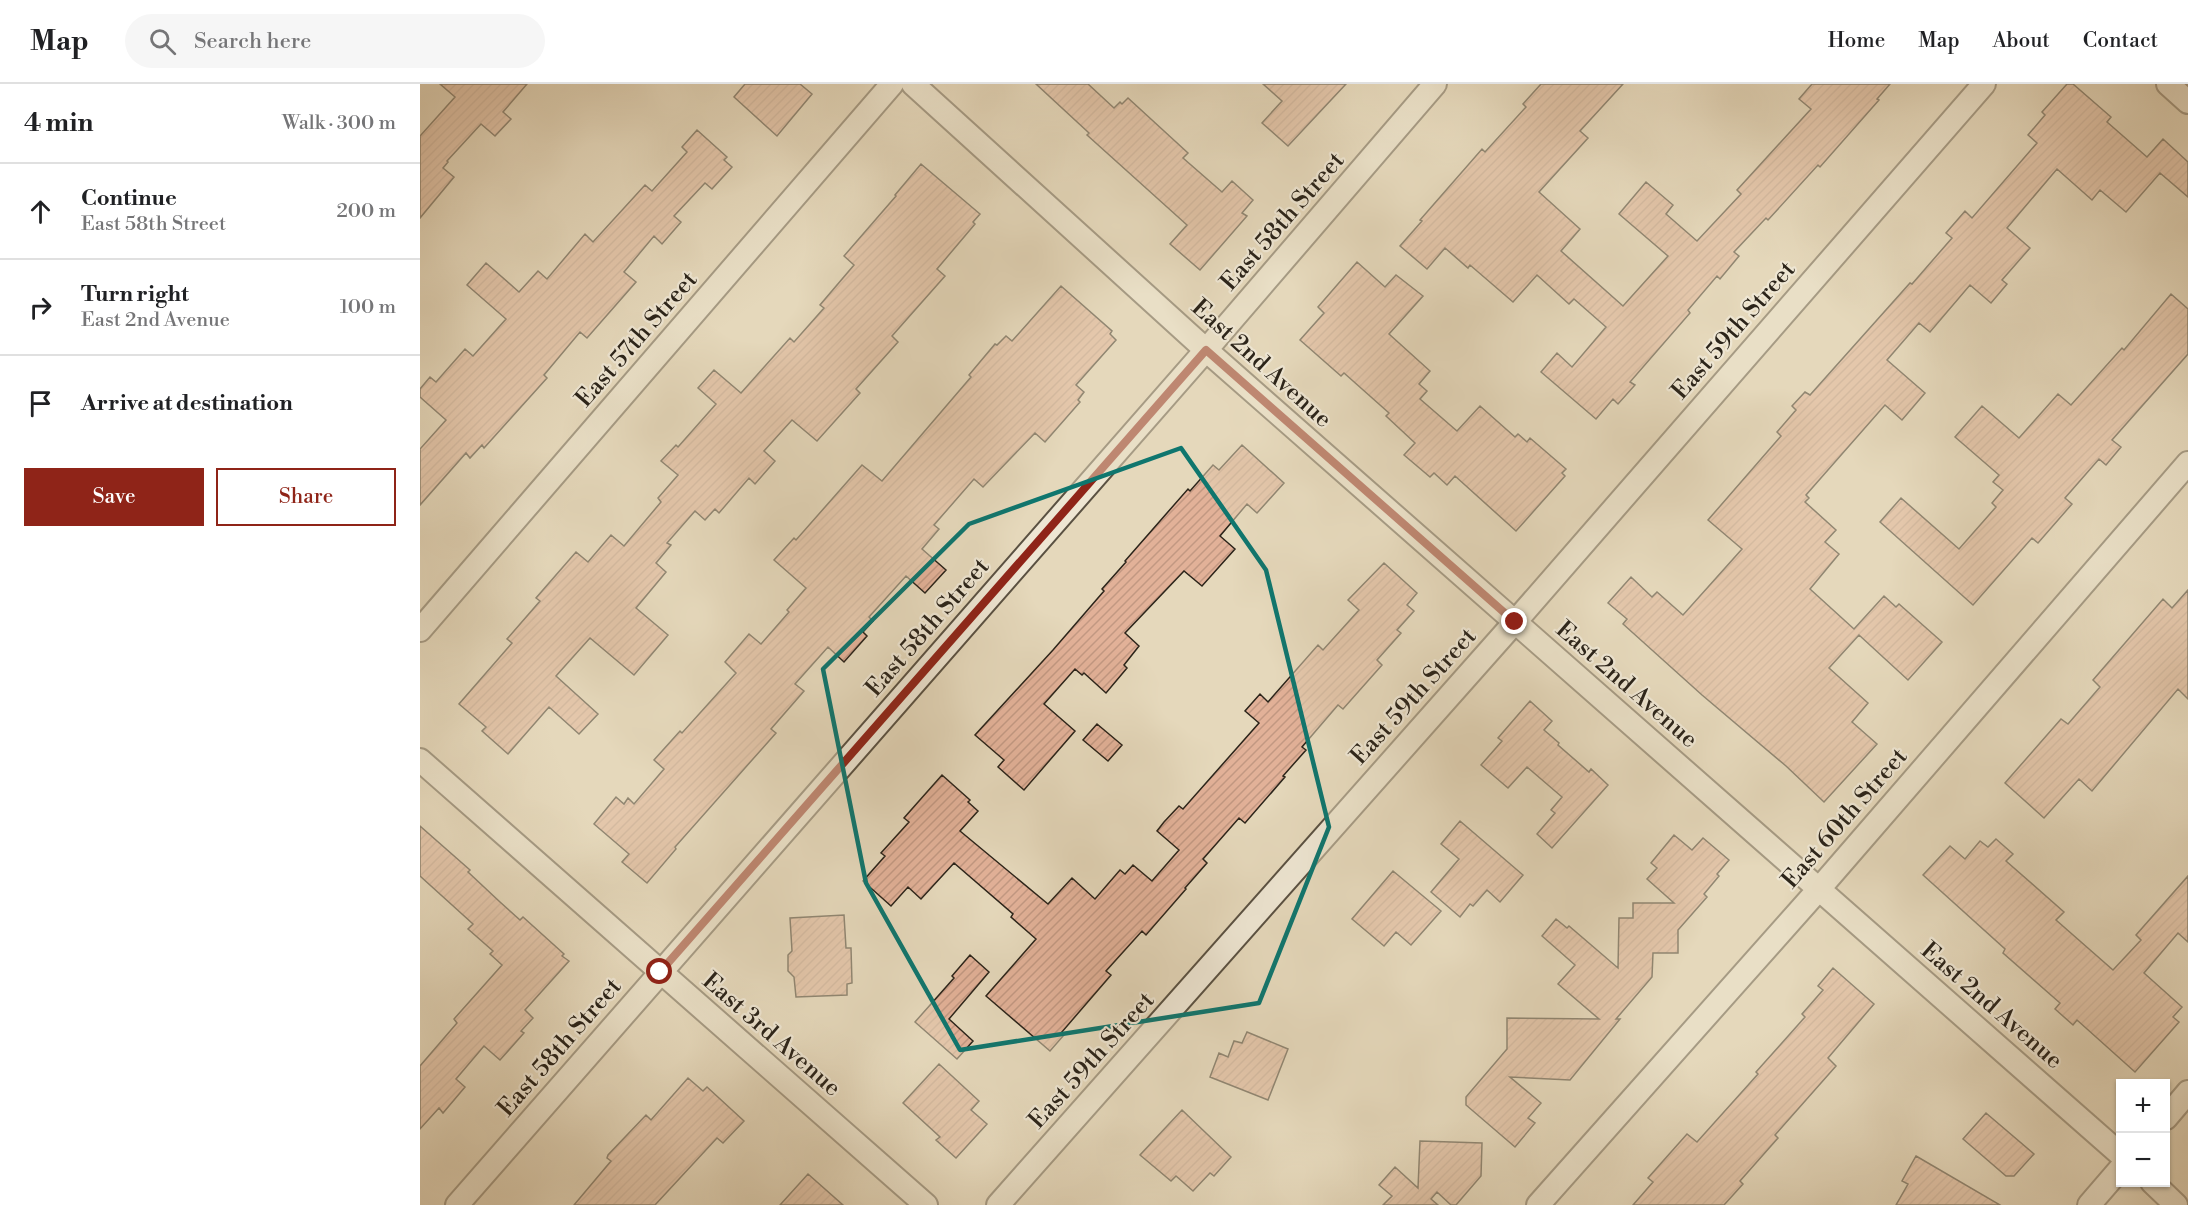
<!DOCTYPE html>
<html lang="en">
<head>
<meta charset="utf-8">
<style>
  body { margin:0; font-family:"Libre Bodoni",serif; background:#f6f6f6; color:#202124 }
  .controls { position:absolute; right:18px; bottom:18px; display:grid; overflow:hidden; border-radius:0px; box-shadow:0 2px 4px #0004 }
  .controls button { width:54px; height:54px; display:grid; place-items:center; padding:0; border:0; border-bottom:2px solid #e0e0e0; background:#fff; color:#202124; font:30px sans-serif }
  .stop { position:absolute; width:18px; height:18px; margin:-14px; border:4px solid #8f2418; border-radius:50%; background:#fff }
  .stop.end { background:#8f2418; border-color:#fff; box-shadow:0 2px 6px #0008 }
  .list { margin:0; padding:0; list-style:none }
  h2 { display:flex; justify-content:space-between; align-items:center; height:78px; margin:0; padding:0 24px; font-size:26px }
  h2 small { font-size:20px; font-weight:400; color:#757577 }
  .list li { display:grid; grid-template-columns:39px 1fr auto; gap:18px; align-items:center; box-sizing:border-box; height:96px; padding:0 24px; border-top:2px solid #e0e0e0 }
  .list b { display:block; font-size:22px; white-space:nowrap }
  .list p { margin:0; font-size:20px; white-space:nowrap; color:#757577 }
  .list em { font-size:20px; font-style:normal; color:#757577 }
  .actions { display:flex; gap:12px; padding:18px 24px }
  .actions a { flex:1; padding:14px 0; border:2px solid #8f2418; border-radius:0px; text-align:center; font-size:21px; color:#8f2418 }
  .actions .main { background:#8f2418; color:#fff }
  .icon { flex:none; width:33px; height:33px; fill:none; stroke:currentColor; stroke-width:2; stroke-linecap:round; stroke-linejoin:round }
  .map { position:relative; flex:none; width:1768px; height:1121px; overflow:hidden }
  header { display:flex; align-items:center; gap:36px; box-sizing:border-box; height:84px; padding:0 30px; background:#fff; border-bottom:2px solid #e0e0e0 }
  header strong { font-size:28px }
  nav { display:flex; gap:33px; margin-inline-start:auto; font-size:21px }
  .search { width:420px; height:54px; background:#f6f6f6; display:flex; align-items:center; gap:15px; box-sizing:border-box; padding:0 21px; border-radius:33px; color:#757577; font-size:22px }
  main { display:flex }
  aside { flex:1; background:#fff }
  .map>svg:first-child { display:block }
  .building { fill:url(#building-hatch); stroke:#2b241a; stroke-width:1.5 }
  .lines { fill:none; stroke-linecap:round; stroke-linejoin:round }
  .street-casing { stroke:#5a5142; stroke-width:26 }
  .street { stroke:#eee6d3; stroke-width:22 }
  .route { stroke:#8f2418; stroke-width:8 }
  .marked { fill:none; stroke:#0f766e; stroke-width:4.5; stroke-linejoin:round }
  .labels { text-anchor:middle; stroke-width:4.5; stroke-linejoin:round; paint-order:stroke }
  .street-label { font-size:24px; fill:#2b241a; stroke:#eee6d3 }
</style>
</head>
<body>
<header>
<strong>Map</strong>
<div class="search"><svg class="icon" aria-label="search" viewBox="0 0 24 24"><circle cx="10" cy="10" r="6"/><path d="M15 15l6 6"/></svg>Search here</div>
<nav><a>Home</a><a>Map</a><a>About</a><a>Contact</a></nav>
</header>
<main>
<aside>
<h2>4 min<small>Walk · 300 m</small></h2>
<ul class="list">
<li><svg class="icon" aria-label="ahead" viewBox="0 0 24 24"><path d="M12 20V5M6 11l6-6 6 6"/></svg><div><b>Continue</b><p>East 58th Street</p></div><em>200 m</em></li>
<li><svg class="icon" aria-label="right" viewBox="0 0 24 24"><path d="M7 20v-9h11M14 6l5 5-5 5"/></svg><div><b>Turn right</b><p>East 2nd Avenue</p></div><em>100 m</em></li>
<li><svg class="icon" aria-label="arrive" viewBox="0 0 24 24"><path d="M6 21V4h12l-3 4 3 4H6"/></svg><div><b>Arrive at destination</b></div></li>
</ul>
<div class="actions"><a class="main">Save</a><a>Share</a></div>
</aside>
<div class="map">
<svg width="1768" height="1121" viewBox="0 0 1768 1121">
  <defs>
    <pattern id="building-hatch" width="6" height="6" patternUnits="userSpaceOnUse" patternTransform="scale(1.5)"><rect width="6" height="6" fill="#e2b198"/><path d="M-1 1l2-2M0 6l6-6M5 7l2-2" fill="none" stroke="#c29882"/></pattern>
  </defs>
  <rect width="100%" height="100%" fill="#e5d8bb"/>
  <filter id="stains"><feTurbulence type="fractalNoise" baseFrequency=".00333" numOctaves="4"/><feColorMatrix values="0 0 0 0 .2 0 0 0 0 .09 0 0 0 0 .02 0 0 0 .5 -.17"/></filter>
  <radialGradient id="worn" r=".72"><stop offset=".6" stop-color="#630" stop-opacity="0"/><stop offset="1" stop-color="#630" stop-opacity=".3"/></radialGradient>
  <path class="building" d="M 20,0 L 107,0 L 83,28 L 91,35 L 75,52 L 61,40 L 27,77 L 28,78 L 23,84 L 34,93 L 0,134 L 0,52 L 35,13 Z
    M 325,0 L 380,0 L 392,10 L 357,52 L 314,13 Z
    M 616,0 L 668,0 L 694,24 L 700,18 L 702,20 L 708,14 L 768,69 L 763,74 L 802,108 L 812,97 L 833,116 L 822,129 L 827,132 L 780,186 L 750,160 L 767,141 L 667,51 L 669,49 Z
    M 843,0 L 926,0 L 868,62 L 842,39 L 862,17 Z
    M 1121,0 L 1203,0 L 1160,47 L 1168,54 L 1119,108 L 1160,145 L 1141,167 L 1203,222 L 1248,172 L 1199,130 L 1226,98 L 1253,121 L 1246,130 L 1277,157 L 1321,110 L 1317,106 L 1391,25 L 1379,15 L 1392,0 L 1470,0 L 1457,15 L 1459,16 L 1400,83 L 1398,81 L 1348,136 L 1346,134 L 1314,168 L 1319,172 L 1300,195 L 1297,192 L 1268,226 L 1270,229 L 1210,298 L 1215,301 L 1198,320 L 1193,315 L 1176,335 L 1121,288 L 1137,269 L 1152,283 L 1186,243 L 1154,215 L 1149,220 L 1117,191 L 1093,218 L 1050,181 L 1048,184 L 1025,164 L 1007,185 L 980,162 L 1002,137 L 1000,136 L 1062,65 L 1065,68 L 1106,23 L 1103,20 Z
    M 1647,0 L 1653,0 L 1691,33 L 1687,38 L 1727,73 L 1743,55 L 1768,78 L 1768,113 L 1740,89 L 1706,128 L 1680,106 L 1672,116 L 1637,85 L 1587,144 L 1610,164 L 1582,196 L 1587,200 L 1571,219 L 1550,201 L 1510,248 L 1499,239 L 1467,276 L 1505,309 L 1482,336 L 1465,321 L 1386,411 L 1389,414 L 1385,418 L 1416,446 L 1405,458 L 1419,470 L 1390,505 L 1434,545 L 1464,512 L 1476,523 L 1479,520 L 1522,558 L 1488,596 L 1439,551 L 1409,584 L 1448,619 L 1432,638 L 1457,660 L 1404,718 L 1366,682 L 1282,611 L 1203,540 L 1207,535 L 1188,519 L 1211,493 L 1232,513 L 1237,508 L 1263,531 L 1322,465 L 1288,436 L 1361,352 L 1357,348 L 1376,326 L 1372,322 L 1385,308 L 1390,311 L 1490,199 L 1492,200 L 1532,154 L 1526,149 L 1545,127 L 1552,134 L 1617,59 L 1608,51 L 1625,31 L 1622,28 Z
    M 277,46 L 307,73 L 304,76 L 312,83 L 292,105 L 285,99 L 254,132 L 261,138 L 242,160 L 234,152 L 204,188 L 216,198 L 167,254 L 160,248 L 124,291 L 127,294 L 64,364 L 62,361 L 50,374 L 46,369 L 0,421 L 0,365 L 26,336 L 0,313 L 0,305 L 10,293 L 16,298 L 45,265 L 53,272 L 86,235 L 47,201 L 66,179 L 99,208 L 118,187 L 127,195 L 165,150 L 173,158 L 225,101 L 232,107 L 267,68 L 262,63 Z
    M 501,80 L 560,130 L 553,138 L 555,140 L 517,185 L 525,192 L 472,252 L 478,258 L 436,305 L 440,309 L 397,357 L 372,336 L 344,367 L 355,377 L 335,400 L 329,394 L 299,429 L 295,425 L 285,436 L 275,427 L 247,459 L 251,461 L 236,479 L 246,488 L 216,524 L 248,551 L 214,591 L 170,554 L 136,592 L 178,630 L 159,650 L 129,623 L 88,670 L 62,647 L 66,643 L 39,620 L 92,559 L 87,555 L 120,517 L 116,514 L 156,468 L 168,478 L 191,451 L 204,462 L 241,418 L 238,414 L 258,391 L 241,377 L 256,361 L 258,363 L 296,320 L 278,304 L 294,286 L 321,309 L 370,254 L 374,258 L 404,224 L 400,221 L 434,181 L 424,172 L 476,112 L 475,111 Z
    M 937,178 L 965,203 L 976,191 L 1003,212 L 969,250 L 1010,287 L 999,300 L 1007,307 L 1000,315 L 1037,347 L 1060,322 L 1095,353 L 1098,350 L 1107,358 L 1110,354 L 1146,385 L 1142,389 L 1145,392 L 1096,447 L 1035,392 L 1027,401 L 1014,389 L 1010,393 L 984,371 L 995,359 L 966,332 L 969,329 L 924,289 L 921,292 L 880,256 L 904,229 L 898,223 Z
    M 641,202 L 692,247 L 690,250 L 696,256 L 656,301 L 664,308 L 658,316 L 660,318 L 625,358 L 615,349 L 563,403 L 554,395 L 514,441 L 519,445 L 502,465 L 526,486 L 505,509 L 486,492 L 449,533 L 453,537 L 443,548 L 447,552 L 424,578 L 408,563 L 375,600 L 384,607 L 351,645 L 356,649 L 255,763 L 256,765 L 227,799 L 202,778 L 209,770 L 174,740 L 196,713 L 204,720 L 208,714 L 214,720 L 244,685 L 234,676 L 260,647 L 262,649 L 316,589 L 305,578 L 329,550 L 341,560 L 369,528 L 367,526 L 386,504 L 354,476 L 374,454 L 376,456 L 442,381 L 462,397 L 551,293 L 549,291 L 575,260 L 577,261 L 586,252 L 592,257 Z
    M 1751,210 L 1768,225 L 1768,270 L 1692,356 L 1701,363 L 1686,381 L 1679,375 L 1645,414 L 1652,420 L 1618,459 L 1612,454 L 1553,521 L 1460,438 L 1481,414 L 1539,465 L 1576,423 L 1572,419 L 1583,406 L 1573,398 L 1579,391 L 1535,353 L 1562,322 L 1599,354 L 1638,310 L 1651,321 L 1702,264 L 1704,266 Z
    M 822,361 L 864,399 L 837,429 L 827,420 L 800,452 L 815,465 L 782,502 L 764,487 L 705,549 L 719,562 L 704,581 L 707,584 L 686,609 L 664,589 L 662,591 L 655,585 L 624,620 L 655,647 L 604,706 L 578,683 L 584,676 L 555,651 L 633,566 L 684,507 L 682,505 L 706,478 L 705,477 L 768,405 L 770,407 L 793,381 L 799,386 Z
    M 964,479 L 997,509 L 987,521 L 994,527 L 977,546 L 981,549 L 957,576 L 962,581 L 923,625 L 918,621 L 882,663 L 886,666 L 863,692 L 865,693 L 825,739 L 819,734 L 783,775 L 787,779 L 765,804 L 766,805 L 726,851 L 722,847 L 686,887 L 691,891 L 641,949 L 644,951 L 630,967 L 566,912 L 616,855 L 591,833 L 593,830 L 534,779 L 501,815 L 488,803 L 471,822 L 443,797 L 465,772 L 461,769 L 489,738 L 484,734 L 522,691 L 550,716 L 548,718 L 558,727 L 540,747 L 628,820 L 652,794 L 675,815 L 700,786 L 705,790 L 713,781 L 732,797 L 759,766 L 737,747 L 744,738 L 759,722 L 763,725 L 839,639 L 825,627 L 840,610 L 848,618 L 898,561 L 903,566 L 939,526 L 928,516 Z
    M 1768,506 L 1768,615 L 1758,605 L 1672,707 L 1659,695 L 1624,734 L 1585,699 L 1641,635 L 1648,640 L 1680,603 L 1673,596 L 1743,515 L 1752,524 Z
    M 1110,617 L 1132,637 L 1124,646 L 1139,659 L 1138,661 L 1169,688 L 1171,685 L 1188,701 L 1132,764 L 1117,750 L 1135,729 L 1131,726 L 1142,713 L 1107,683 L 1088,704 L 1061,681 L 1082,657 L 1078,654 Z
    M 677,640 L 702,661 L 688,677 L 663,656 Z
    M 1040,737 L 1103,791 L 1080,818 L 1067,806 L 1053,822 L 1050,820 L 1040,833 L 1011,808 L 1039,775 L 1021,760 Z
    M 0,742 L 50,786 L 48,788 L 80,818 L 100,836 L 103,833 L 144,870 L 142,872 L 149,877 L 105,926 L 113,934 L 101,947 L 104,949 L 80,976 L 64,962 L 36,995 L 45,1003 L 23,1029 L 19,1024 L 0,1045 L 0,982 L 37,939 L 34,935 L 82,881 L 70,870 L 73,867 L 48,845 L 53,840 L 0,792 Z
    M 1254,751 L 1272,766 L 1283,754 L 1309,776 L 1297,790 L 1299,792 L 1284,810 L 1287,813 L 1258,846 L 1258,869 L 1233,869 L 1232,893 L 1196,935 L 1200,935 L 1150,996 L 1090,993 L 1121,1019 L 1108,1034 L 1115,1039 L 1095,1063 L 1046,1021 L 1046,1013 L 1087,965 L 1087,934 L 1179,935 L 1138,900 L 1155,881 L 1122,852 L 1136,835 L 1147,844 L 1149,842 L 1198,884 L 1199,834 L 1213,834 L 1213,819 L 1254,819 L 1227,795 L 1237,784 L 1231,779 Z
    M 1576,755 L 1593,770 L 1586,777 L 1644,828 L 1636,836 L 1693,886 L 1721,856 L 1716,851 L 1768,792 L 1768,858 L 1758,849 L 1724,889 L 1762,923 L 1753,933 L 1759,938 L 1715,988 L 1657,936 L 1653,941 L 1635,925 L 1640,919 L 1583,869 L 1585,865 L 1503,791 L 1530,762 L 1545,775 L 1560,757 L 1568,763 Z
    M 973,787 L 1021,827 L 991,861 L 976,848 L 964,862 L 932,835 Z
    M 424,831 L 426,864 L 431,864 L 432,899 L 427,900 L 427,911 L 376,913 L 374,893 L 368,887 L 368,871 L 372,867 L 370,834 Z
    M 550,871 L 569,888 L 529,935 L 553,957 L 537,975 L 495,938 L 534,894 L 532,892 Z
    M 1413,884 L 1454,920 L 1408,974 L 1416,982 L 1355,1051 L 1358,1054 L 1320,1097 L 1323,1100 L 1304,1121 L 1213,1121 L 1233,1098 L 1228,1094 L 1267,1050 L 1277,1058 L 1338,990 L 1336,988 L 1385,933 L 1382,930 L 1403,906 L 1398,902 Z
    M 827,948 L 868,965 L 848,1016 L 790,993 L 799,969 L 808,973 L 814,957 L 822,959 Z
    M 519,980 L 559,1017 L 551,1026 L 567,1040 L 536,1074 L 516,1056 L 520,1053 L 483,1019 Z
    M 268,994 L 283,1007 L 287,1003 L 324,1037 L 303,1059 L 297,1054 L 235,1121 L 154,1121 L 191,1077 L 187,1074 L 188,1071 L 226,1031 L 231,1036 Z
    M 762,1026 L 811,1073 L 794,1092 L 790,1089 L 773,1107 L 756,1092 L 751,1097 L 720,1071 Z
    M 1566,1029 L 1614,1070 L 1594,1092 L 1586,1092 L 1543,1055 Z
    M 1000,1057 L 1062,1059 L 1061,1092 L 1036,1121 L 1031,1121 L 1017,1108 L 1011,1115 L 1018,1121 L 963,1121 L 972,1112 L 959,1101 L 975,1083 L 998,1104 Z
    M 1496,1072 L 1580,1121 L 1476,1121 L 1488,1100 L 1482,1097 Z
    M 388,1090 L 423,1121 L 360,1121 Z"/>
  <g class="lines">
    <defs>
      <path id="street" d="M 493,0 L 786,266 L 1700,1070
        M 1748,0 L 1768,18
        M 0,546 L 472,0
        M 0,676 L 506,1121
        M 1746,1034 L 1768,1008
        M 1732,1098 L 1756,1121
        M 37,1121 L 786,266 L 1015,0
        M 578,1121 L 1095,538 L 1564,0
        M 1118,1121 L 1399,805 L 1768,379
        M 1669,1121 L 1700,1085"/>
    </defs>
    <use href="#street" class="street-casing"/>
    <use href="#street" class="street"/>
  </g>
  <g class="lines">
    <path class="route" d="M 240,888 L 786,266 L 1095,538"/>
  </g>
  <path d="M0 0H1768V1121H0ZM 761,364 L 846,486 L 909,743 L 839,919 L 540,966 L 446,799 L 403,585 L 549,440 Z" fill="#e5d8bb" fill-opacity=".55" fill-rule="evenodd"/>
  <path class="marked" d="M 761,364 L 846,486 L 909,743 L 839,919 L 540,966 L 446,799 L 403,585 L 549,440 Z"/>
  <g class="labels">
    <g class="street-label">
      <text transform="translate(862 137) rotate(-49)" y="8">East 58th Street</text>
      <text transform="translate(1313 246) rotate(-49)" y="8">East 59th Street</text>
      <text transform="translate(216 255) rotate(-49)" y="8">East 57th Street</text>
      <text transform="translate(842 279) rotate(42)" y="8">East 2nd Avenue</text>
      <text transform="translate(507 543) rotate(-49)" y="8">East 58th Street</text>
      <text transform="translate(1207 600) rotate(41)" y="8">East 2nd Avenue</text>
      <text transform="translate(993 612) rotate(-48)" y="8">East 59th Street</text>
      <text transform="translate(1424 734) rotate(-49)" y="8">East 60th Street</text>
      <text transform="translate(1572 921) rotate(41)" y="8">East 2nd Avenue</text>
      <text transform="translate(352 950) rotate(41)" y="8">East 3rd Avenue</text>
      <text transform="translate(139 963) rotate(-49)" y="8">East 58th Street</text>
      <text transform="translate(671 976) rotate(-48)" y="8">East 59th Street</text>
    </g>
  </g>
  <rect width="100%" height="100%" filter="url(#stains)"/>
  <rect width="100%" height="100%" fill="url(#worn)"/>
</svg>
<div class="controls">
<button>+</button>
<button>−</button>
</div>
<div class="stop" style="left:240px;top:888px"></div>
<div class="stop end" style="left:1095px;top:538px"></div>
</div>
</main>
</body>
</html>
